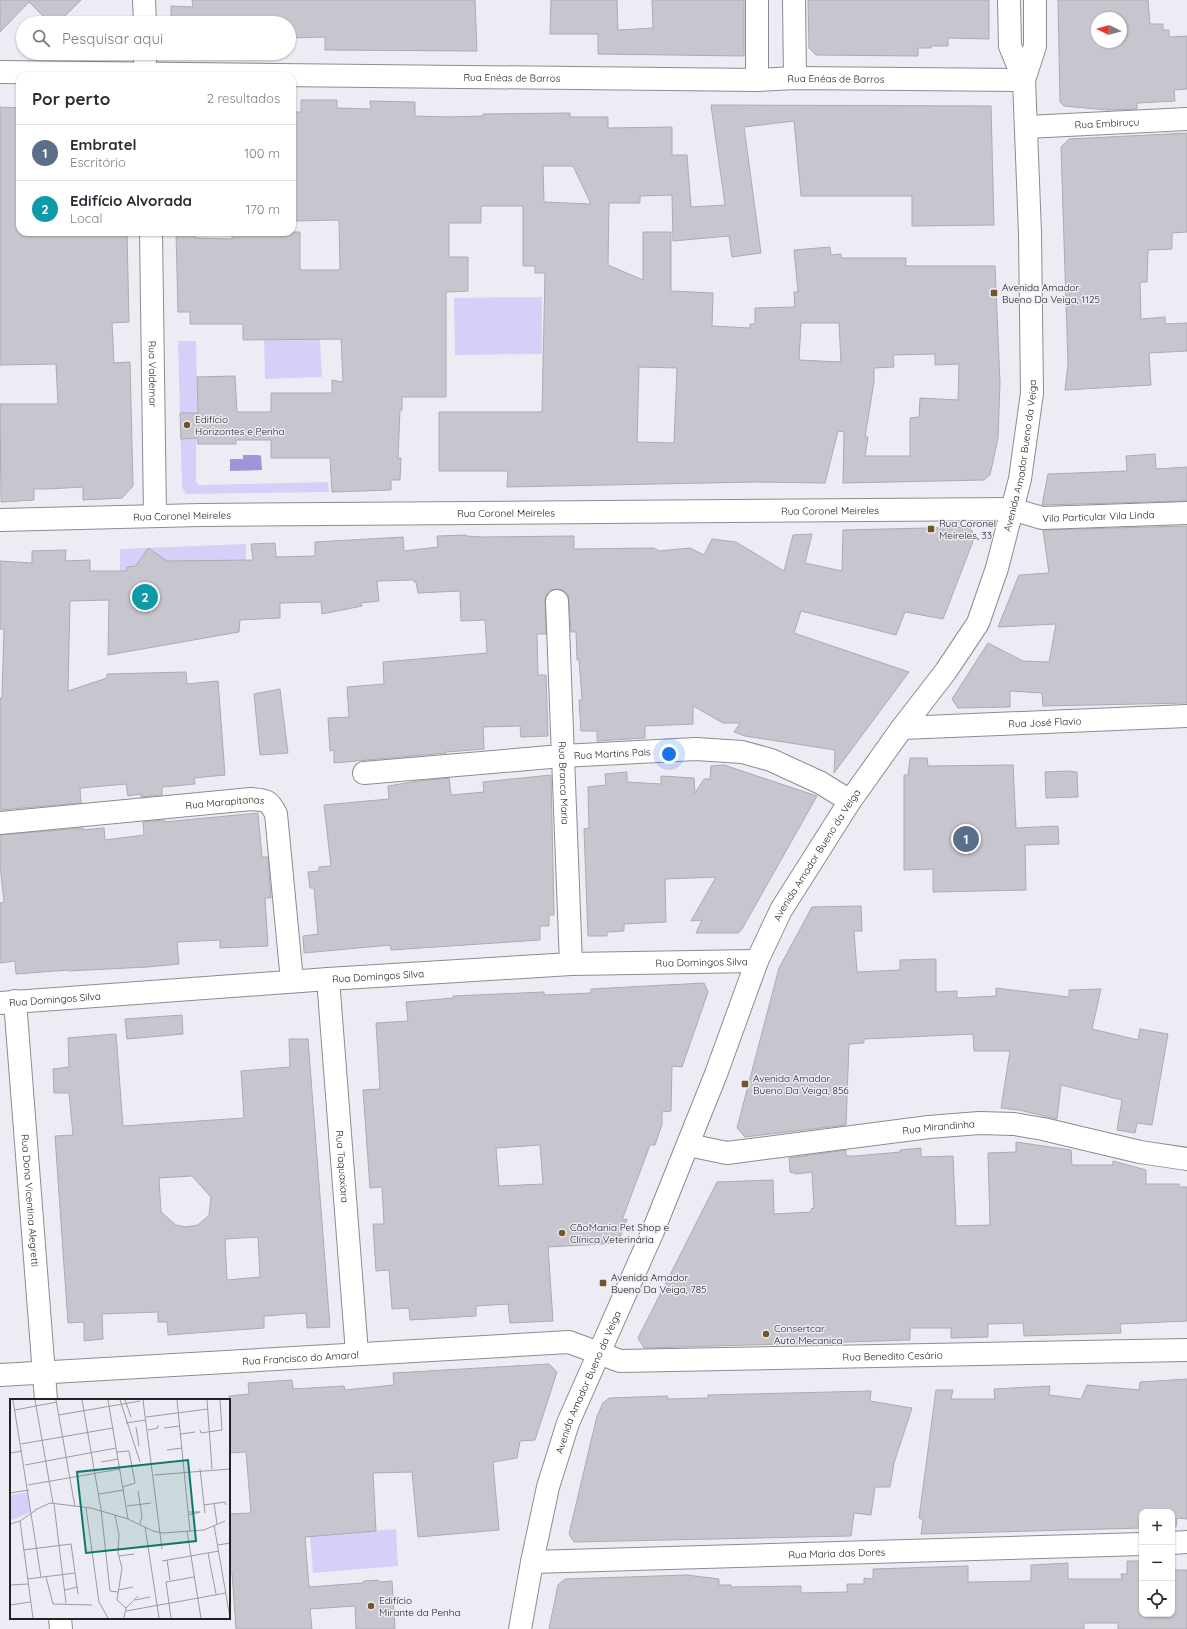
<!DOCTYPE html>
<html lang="pt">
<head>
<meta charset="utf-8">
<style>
  body { margin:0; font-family:Quicksand,sans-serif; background:#f2f2f3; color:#2b2b33 }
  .controls { position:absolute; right:12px; bottom:12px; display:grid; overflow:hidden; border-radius:8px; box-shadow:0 1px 3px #0004 }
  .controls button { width:36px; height:36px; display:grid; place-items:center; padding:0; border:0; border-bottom:1px solid #e1e1e2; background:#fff; color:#2b2b33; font:20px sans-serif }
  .compass { position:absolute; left:1091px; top:12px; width:36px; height:36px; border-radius:50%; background:#fff; box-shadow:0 1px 3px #0004; rotate:276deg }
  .you { position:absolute; left:669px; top:754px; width:14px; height:14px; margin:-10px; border:3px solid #fff; border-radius:50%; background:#1a73e8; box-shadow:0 0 0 6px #1a73e833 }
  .badge { display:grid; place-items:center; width:26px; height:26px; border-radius:50%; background:#0f766e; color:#fff; font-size:13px; font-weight:700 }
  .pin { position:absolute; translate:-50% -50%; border:2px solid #fff; box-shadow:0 1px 4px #0006 }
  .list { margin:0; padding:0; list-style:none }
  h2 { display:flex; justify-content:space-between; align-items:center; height:52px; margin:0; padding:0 16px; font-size:17px }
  h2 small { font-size:13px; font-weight:400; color:#7c7c81 }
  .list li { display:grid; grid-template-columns:26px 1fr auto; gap:12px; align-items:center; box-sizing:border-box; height:56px; padding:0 16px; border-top:1px solid #e1e1e2 }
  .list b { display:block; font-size:15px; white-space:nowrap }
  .list p { margin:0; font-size:13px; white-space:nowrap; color:#7c7c81 }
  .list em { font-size:13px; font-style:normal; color:#7c7c81 }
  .icon { flex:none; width:22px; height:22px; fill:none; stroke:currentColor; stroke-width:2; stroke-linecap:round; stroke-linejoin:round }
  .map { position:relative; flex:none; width:1187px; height:1629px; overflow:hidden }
  .search { position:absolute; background:#fff; box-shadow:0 1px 3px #0004; left:16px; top:16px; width:280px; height:44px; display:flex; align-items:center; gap:10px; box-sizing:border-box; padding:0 14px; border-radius:22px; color:#7c7c81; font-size:15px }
  .panel { position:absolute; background:#fff; box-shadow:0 1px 3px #0004; left:16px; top:72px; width:280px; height:164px; border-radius:12px }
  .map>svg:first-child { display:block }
  .green { fill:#d6d0f8 }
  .water { fill:#a193d7 }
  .building { fill:#c7c6ce; stroke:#acabb2; fill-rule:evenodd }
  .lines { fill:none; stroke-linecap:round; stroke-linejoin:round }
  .minor-casing { stroke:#8c8b92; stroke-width:24 }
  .major-casing { stroke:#8c8b92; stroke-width:24 }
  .minor { stroke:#fff; stroke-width:22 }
  .major { stroke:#fff; stroke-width:22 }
  .poi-dot { fill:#6f5728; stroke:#edecf4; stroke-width:1.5 }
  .labels { text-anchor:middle; stroke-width:3; stroke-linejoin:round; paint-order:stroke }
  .street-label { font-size:10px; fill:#222225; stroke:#edecf4 }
  .poi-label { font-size:10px; fill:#222225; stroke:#edecf4; text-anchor:start }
  .inset-road { fill:none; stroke:#9c9ba1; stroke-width:1 }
  .view { fill:#0f766e; fill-opacity:0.15; stroke:#0f766e; stroke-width:2 }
  .inset-edge { fill:none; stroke:#222225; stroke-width:2 }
</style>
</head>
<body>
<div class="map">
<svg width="1187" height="1629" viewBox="0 0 1187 1629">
  <rect width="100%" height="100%" fill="#edecf4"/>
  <path class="green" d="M 542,297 L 542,354 L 455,355 L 454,298 Z
    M 320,339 L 322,377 L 265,379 L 264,340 Z
    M 178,341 L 196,341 L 198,444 L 196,444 L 196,481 L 199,485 L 328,482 L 329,492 L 186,494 L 182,487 Z
    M 246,544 L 246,560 L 128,567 L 127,571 L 120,571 L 120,549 Z
    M 396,1529 L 398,1566 L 313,1573 L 310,1536 Z"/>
  <path class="water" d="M 243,455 L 258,455 L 261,456 L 262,470 L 230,471 L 230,459 L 243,459 Z"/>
  <path class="building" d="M 0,0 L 81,0 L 58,23 L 50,23 L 29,2 L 0,32 Z
    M 192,0 L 475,0 L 477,51 L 325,50 L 325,37 L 289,38 L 289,23 L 171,23 L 171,6 L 193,7 Z
    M 551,0 L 617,0 L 618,30 L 653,28 L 652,0 L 744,0 L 744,56 L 598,54 L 598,34 L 550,34 Z
    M 808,0 L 989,0 L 989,39 L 948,38 L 948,46 L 931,46 L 931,48 L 918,48 L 918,56 L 816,55 L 809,48 Z
    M 1058,0 L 1148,0 L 1150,24 L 1163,24 L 1163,30 L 1169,30 L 1169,37 L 1187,36 L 1187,89 L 1174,90 L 1175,101 L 1137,103 L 1137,109 L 1107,110 L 1064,106 L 1060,102 ZM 1097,18 L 1121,18 L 1121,42 L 1097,42 Z
    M 301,100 L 337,100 L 337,108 L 371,109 L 370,101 L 415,102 L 415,116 L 448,117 L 483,116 L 483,114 L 570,113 L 570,117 L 608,117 L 608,128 L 672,127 L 672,155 L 687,155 L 691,207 L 725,205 L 711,105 L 991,106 L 994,225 L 912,226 L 912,196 L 801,196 L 794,121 L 744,127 L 761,253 L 732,257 L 729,236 L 673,241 L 672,195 L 640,196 L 640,203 L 609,203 L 608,265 L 643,280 L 643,232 L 671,232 L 671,291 L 713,293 L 712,326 L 750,328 L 750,324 L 755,324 L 755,308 L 795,307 L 794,292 L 798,292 L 794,250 L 830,247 L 831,255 L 841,254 L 841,258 L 906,258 L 906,266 L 995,266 L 1000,383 L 998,438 L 990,475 L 984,480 L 843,483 L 844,432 L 838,431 L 825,483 L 755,482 L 507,487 L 508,471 L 439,471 L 439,412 L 542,412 L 545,273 L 535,273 L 535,266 L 523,266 L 523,206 L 481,206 L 481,223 L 449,223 L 449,257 L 468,257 L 468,291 L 446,292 L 446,397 L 402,397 L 402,410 L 400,410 L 398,458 L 401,458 L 400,480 L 391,480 L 391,490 L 332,492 L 330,458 L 271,458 L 271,440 L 236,440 L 236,444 L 198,444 L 198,438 L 181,439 L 180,413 L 198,413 L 197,377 L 235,376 L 237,412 L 271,412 L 271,393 L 332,393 L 332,380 L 343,382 L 341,339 L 243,340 L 243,324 L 190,324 L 190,312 L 178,312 L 176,232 L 196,232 L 195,238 L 232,239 L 232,232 L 300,232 L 300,270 L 340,270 L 339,220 L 292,221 L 292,112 L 301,112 ZM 543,166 L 573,166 L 591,204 L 544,202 ZM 801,323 L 839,323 L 841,362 L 799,360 ZM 935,354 L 935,365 L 959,364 L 958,400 L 920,398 L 919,417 L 910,418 L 910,456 L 865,456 L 868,437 L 865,437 L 874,382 L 874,368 L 894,367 L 893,355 ZM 639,367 L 677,368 L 674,443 L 637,442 Z
    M 0,107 L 20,108 L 20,232 L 127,232 L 129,322 L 112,323 L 114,363 L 130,362 L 133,486 L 122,498 L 83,500 L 83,487 L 47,489 L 34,489 L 34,500 L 1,502 L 0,404 L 58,404 L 56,364 L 0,365 Z
    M 1187,133 L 1187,232 L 1172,233 L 1172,249 L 1148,250 L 1147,282 L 1140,282 L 1141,319 L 1165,317 L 1165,324 L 1187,323 L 1187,351 L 1149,353 L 1151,385 L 1065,390 L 1068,364 L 1061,147 L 1069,139 Z
    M 1155,454 L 1156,469 L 1187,467 L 1187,501 L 1042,505 L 1048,474 L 1127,471 L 1126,456 Z
    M 1187,526 L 1187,703 L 1043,706 L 1042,693 L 1010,691 L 1010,707 L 958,708 L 952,699 L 988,643 L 1023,661 L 1049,662 L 1056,624 L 998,627 L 1019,575 L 1049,573 L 1043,530 Z
    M 969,527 L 975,536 L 943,619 L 905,612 L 896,635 L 801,611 L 794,633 L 909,672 L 834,773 L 835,750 L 745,736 L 734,732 L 740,723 L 723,723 L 693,706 L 693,724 L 645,726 L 645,738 L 597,741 L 597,731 L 581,731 L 579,700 L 582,700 L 579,659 L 577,660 L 576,632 L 571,632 L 569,601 L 568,595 L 563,590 L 557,589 L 551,590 L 546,596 L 545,601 L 546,634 L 537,634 L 538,675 L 546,675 L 548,736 L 521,737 L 520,726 L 483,727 L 484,749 L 446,752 L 446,753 L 334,763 L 334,750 L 330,751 L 328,718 L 349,717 L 347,687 L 384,684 L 383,662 L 487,653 L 485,620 L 461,621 L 460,591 L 418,593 L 416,582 L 414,582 L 414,580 L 377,581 L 379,601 L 361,603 L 362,606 L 322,614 L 321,602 L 280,603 L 280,618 L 240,620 L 239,632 L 108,655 L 109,600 L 70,601 L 68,691 L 107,678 L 107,674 L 186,672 L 187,684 L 218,681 L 225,775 L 194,778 L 195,784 L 162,787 L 162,795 L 141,797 L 141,794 L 128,796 L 126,784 L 81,788 L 80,788 L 81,803 L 0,810 L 0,698 L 2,698 L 4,629 L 0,629 L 0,561 L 32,563 L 32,551 L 66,550 L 65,561 L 90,560 L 90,571 L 127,571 L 127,567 L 136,566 L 148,548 L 167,561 L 253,560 L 251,544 L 275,543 L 276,557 L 315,556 L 315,542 L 403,537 L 404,551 L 438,547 L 437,536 L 466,535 L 467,536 L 482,537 L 574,536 L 574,549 L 654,548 L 659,551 L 690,548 L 704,555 L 712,539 L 736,542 L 784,571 L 793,535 L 812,534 L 805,563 L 842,571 L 843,530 Z
    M 280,689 L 288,753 L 260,755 L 254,694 Z
    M 910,758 L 927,758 L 928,766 L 1013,765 L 1016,828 L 1058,826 L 1059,844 L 1025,845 L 1026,890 L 933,892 L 933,869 L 904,870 L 904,775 L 908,775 Z
    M 724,765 L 817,796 L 742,929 L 738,933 L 696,933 L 702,920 L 691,921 L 716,877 L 665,879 L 666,922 L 624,924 L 624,931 L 607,932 L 607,936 L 588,936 L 584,829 L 589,828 L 588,787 L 606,785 L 605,774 L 627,772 L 627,782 L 661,784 L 661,776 L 694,778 L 695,793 L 704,779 L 710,779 L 711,766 Z
    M 1068,771 L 1077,772 L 1078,797 L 1046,798 L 1045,772 Z
    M 551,775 L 554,915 L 549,915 L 549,926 L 540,926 L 540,940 L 391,950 L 390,945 L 304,953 L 303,936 L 318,934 L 314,888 L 310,888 L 308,872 L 319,871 L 319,867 L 331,866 L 324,805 L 389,799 L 388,786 L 419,781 L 449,778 L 451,795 L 484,792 L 483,782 Z
    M 258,813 L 262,857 L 268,857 L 270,886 L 271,898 L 265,898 L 268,946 L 220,948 L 220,940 L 177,942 L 179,964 L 147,967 L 69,971 L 69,970 L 16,974 L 15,961 L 0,963 L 0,903 L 4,902 L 0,865 L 0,835 L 83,828 L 83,830 L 104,828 L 105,840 L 144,835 L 143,822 L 164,820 L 164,822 Z
    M 861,906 L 862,931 L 854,931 L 857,972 L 900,970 L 900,960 L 936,959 L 936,992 L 957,991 L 957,998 L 996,996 L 996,988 L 1069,997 L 1069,990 L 1101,989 L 1092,1029 L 1138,1040 L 1140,1029 L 1168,1034 L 1152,1125 L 1137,1123 L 1135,1133 L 1117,1130 L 1122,1100 L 1061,1085 L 1057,1119 L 1019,1110 L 1001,1108 L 1010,1051 L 974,1051 L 973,1034 L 864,1039 L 864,1043 L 849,1044 L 846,1125 L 745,1137 L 737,1128 L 779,968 L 812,907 Z
    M 704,983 L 708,992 L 682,1067 L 672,1066 L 671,1111 L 662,1112 L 662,1124 L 655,1145 L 650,1145 L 622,1220 L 627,1219 L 618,1243 L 548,1247 L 553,1321 L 510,1323 L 508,1304 L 476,1306 L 476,1316 L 410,1320 L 409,1308 L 392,1309 L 389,1270 L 376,1271 L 373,1224 L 384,1224 L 382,1187 L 370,1188 L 363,1090 L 380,1089 L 376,1023 L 408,1021 L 406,1002 L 453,998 L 453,996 L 544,992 L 544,995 L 591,993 L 591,989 ZM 540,1145 L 543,1184 L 499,1186 L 496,1148 Z
    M 182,1015 L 183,1034 L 127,1039 L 125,1019 Z
    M 116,1034 L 123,1126 L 244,1118 L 241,1071 L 290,1067 L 289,1039 L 308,1039 L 330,1327 L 307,1328 L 306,1313 L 264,1316 L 264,1328 L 168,1335 L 167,1322 L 158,1322 L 158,1312 L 102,1314 L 103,1339 L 84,1341 L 84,1322 L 68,1323 L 55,1136 L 73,1135 L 69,1093 L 54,1093 L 53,1069 L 69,1067 L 68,1038 ZM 192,1176 L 211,1197 L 209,1215 L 198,1225 L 186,1227 L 176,1225 L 161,1212 L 159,1178 ZM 258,1237 L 260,1277 L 227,1280 L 225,1239 Z
    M 1016,1142 L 1071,1150 L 1072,1165 L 1113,1165 L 1113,1161 L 1146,1170 L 1146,1184 L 1179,1184 L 1179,1187 L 1187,1187 L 1187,1321 L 1120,1324 L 1121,1333 L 1024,1336 L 1023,1323 L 988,1324 L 988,1337 L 951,1338 L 951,1328 L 910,1328 L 910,1340 L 782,1344 L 644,1348 L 638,1338 L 717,1182 L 773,1180 L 774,1214 L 811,1212 L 811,1209 L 814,1208 L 812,1172 L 797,1174 L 790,1172 L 789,1158 L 846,1150 L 846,1156 L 856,1156 L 900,1152 L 900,1150 L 921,1148 L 921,1157 L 953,1156 L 956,1226 L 990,1225 L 988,1153 L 1016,1152 Z
    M 549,1364 L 557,1372 L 535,1440 L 520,1441 L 517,1458 L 493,1462 L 499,1530 L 418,1537 L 412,1472 L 373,1473 L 376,1531 L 305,1537 L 309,1587 L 362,1583 L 364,1581 L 378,1580 L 380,1582 L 392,1581 L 395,1629 L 356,1629 L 355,1606 L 310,1609 L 312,1629 L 236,1629 L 232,1573 L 229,1573 L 229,1514 L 251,1513 L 246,1452 L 229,1453 L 229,1396 L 249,1394 L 248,1383 L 292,1380 L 293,1389 L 344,1386 L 345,1390 L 394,1385 L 393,1373 Z
    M 1187,1379 L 1187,1519 L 1177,1518 L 1176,1527 L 1172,1527 L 1172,1512 L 1142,1512 L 1142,1528 L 921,1534 L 923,1520 L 919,1518 L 936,1390 L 953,1390 L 951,1399 L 995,1399 L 994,1389 L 1050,1386 L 1049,1395 L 1081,1399 L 1087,1385 L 1139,1390 L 1140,1382 Z
    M 871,1391 L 870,1401 L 912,1408 L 894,1463 L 890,1487 L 875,1487 L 871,1515 L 854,1513 L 851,1536 L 574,1542 L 569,1534 L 597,1416 L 603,1403 L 609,1398 L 668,1396 L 667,1399 L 708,1398 L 708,1395 Z
    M 1172,1560 L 1173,1560 L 1174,1570 L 1187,1570 L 1187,1629 L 1118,1629 L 1118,1623 L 1084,1623 L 1084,1629 L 549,1629 L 558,1585 L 565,1579 L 687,1575 L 719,1579 L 719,1585 L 731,1585 L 731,1587 L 801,1586 L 801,1593 L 847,1592 L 847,1584 L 864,1584 L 864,1578 L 873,1579 L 873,1569 L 968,1566 L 968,1582 L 1031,1581 L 1031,1565 L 1068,1563 L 1068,1579 L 1122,1579 L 1121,1574 L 1127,1574 L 1127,1561 L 1142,1561 L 1142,1614 L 1172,1614 Z"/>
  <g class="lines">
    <defs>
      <g id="minor">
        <path d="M 144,0 L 145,23"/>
        <path d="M 757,0 L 757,80"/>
        <path d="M 794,0 L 795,78"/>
        <path d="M 145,53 L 145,76"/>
        <path id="s1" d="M 0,72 L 757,80 L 795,78 L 1024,80"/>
        <path id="s2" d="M 1027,127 L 1187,119"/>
        <path id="s3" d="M 151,232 L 155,515"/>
        <path id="s4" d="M 0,520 L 200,515 L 1012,509 L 1042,518 L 1187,513"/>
        <path id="s5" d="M 557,601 L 571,964"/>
        <path id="s6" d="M 902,728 L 1187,716"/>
        <path id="s7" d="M 364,773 L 562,756 L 696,749 L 742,752 L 771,760 L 821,783 L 850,801"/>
        <path id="s8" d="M 0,823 L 251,799 C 266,800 269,800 276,814 L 292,981"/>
        <path id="s9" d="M 328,979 L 357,1353"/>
        <path id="s10" d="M 15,1001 L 46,1400"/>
        <path id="s11" d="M 0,1003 L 328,979 L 571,964 L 757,961"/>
        <path id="s12" d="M 688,1145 L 727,1153 L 929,1127 L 979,1123 L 1014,1124 L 1043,1129 L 1140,1152 L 1187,1159"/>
        <path id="s13" d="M 0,1375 L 569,1342 L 620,1361 L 1187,1350"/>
        <path d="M 1172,1543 L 1187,1542"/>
        <path id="s14" d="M 532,1562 L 1142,1544"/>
        <path d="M 60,1618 L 61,1629"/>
      </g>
      <g id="major">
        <path d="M 1024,80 L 1035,46 L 1035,0"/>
        <path id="s15" d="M 520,1629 L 532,1562 L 548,1487 L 568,1423 L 653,1231 L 716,1074 L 757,961 L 781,910 L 850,801 L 902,728 L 946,671 L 978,623 L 997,568 L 1020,479 L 1032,393 L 1030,233 L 1024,80 L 1010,46 L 1009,0"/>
      </g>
    </defs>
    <use href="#minor" class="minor-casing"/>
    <use href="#major" class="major-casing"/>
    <use href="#minor" class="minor"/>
    <use href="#major" class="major"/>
  </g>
  <g class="poi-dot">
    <rect x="990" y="289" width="8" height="8" rx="2"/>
    <circle cx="187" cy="425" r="4"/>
    <rect x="927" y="525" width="8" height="8" rx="2"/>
    <rect x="741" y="1080" width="8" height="8" rx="2"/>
    <circle cx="562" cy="1233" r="4"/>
    <rect x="599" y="1279" width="8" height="8" rx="2"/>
    <circle cx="766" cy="1334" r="4"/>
    <circle cx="371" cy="1606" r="4"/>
  </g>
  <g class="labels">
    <g class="street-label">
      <text dy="4" stroke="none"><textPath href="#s1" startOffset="512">Rua Enéas de Barros</textPath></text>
      <text dy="4" stroke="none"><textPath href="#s1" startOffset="836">Rua Enéas de Barros</textPath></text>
      <text dy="4" stroke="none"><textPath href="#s2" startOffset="80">Rua Embiruçu</textPath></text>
      <text dy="4" stroke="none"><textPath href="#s3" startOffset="142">Rua Valdemar</textPath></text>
      <text dy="4" stroke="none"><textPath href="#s15" startOffset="1289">Avenida Amador Bueno da Veiga</textPath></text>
      <text dy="4" stroke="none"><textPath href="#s4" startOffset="830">Rua Coronel Meireles</textPath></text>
      <text dy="4" stroke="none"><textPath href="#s4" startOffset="506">Rua Coronel Meireles</textPath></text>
      <text dy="4" stroke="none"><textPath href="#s4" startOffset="182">Rua Coronel Meireles</textPath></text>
      <text dy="4" stroke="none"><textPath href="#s4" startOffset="1100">Vila Particular Vila Linda</textPath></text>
      <text dy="4" stroke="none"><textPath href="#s6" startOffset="143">Rua José Flavio</textPath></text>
      <text dy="4" stroke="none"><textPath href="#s7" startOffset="249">Rua Martins Pais</textPath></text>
      <text dy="4" stroke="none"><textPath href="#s5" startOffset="182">Rua Branca Maria</textPath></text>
      <text dy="4" stroke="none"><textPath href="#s8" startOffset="226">Rua Marapitanas</textPath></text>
      <text dy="4" stroke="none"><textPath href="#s15" startOffset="833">Avenida Amador Bueno da Veiga</textPath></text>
      <text dy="4" stroke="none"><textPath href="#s11" startOffset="703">Rua Domingos Silva</textPath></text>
      <text dy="4" stroke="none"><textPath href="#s11" startOffset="379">Rua Domingos Silva</textPath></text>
      <text dy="4" stroke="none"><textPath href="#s11" startOffset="55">Rua Domingos Silva</textPath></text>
      <text dy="4" stroke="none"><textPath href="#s12" startOffset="253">Rua Mirandinha</textPath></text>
      <text dy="4" stroke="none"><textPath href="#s9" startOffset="188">Rua Taquaxiara</textPath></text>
      <text dy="4" stroke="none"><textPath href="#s10" startOffset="200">Rua Dona Vicentina Alegretti</textPath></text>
      <text dy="4" stroke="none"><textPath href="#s13" startOffset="897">Rua Benedito Cesário</textPath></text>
      <text dy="4" stroke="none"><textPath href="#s13" startOffset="301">Rua Francisco do Amaral</textPath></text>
      <text dy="4" stroke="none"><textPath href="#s15" startOffset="257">Avenida Amador Bueno da Veiga</textPath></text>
      <text dy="4" stroke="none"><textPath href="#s14" startOffset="305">Rua Maria das Dores</textPath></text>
    </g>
    <g class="poi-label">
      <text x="1002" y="291">Avenida Amador<tspan x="1002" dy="12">Bueno Da Veiga, 1125</tspan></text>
      <text x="195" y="423">Edifício<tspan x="195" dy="12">Horizontes e Penha</tspan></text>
      <text x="939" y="527">Rua Coronel<tspan x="939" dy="12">Meireles, 33</tspan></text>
      <text x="753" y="1082">Avenida Amador<tspan x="753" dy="12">Bueno Da Veiga, 856</tspan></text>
      <text x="570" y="1231">CãoMania Pet Shop e<tspan x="570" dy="12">Clínica Veterinária</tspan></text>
      <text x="611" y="1281">Avenida Amador<tspan x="611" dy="12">Bueno Da Veiga, 785</tspan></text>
      <text x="774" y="1332">Consertcar<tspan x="774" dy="12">Auto Mecanica</tspan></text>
      <text x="379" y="1604">Edifício<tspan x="379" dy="12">Mirante da Penha</tspan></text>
    </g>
  </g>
  <g transform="translate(10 1399)">
    <rect width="220" height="220" fill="#edecf4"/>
    <path d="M 18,93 L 21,113 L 0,122 L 0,96 Z" fill="#d6d0f8"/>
    <path class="inset-road" d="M 3,1 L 31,178M 25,1 L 43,104M 46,1 L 65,108M 72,1 L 91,110 L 100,192 L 108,193M 98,1 L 118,120M 110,1 L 130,63M 115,1 L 121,18M 133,1 L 152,150M 167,1 L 180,132M 197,1 L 202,70M 5,11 L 47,3M 49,16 L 130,2M 136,18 L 198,10M 116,24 L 136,21M 126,28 L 129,47M 154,29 L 170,27M 138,31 L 148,29 L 148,26M 190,31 L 191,34 L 212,31 L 210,1M 171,35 L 185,33M 11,45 L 103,29M 157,51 L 172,49M 107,53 L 119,52 L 125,84 L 113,88M 0,54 L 12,52M 91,63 L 108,60M 15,66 L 106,49M 190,70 L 195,114M 144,76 L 220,70M 18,86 L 110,70M 128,92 L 132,117 L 130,125M 0,94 L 19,91M 89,95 L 114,91M 204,104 L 207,125M 44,105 L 56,204M 194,106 L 215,103 L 216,106M 117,107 L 141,104M 76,109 L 89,203 L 98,219M 25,111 L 40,104 L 81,109 L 118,120 L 143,132 L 153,134 L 194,131 L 215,122M 178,113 L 190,113 L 178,116M 105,116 L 109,136 L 108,154 L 112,169 L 107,201 L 116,209 L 114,219M 10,122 L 23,219M 0,125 L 10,122 L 26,111M 204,126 L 220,219M 135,128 L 149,219M 177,132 L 191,219M 208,146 L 220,144M 13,151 L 61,145 L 68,195M 198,154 L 206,195M 109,157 L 124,155M 157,161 L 160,181M 152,162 L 209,152M 36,178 L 43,205 L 82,206M 17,180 L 65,174M 0,186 L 18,185M 55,191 L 67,188M 108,191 L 123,188M 125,201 L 140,198M 0,206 L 20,203M 116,209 L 128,197M 116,212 L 216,194M 161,219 L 156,183 L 184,178"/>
    <path class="view" d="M 178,61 L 186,142 L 76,154 L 67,73 Z"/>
    <rect width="220" height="220" class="inset-edge"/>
  </g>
</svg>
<div class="controls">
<button>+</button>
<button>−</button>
<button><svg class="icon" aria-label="locate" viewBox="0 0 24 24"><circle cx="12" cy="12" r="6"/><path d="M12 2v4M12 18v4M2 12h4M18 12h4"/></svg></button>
</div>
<svg class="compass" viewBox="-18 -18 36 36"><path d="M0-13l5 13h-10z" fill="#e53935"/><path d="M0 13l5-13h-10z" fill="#7c7c81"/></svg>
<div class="you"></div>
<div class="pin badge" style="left:966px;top:839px;background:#5c6f8a">1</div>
<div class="pin badge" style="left:145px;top:597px;background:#0f9aa8">2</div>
<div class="search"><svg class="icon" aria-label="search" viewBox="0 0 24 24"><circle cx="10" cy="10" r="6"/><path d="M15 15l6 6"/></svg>Pesquisar aqui</div>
<section class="panel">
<h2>Por perto<small>2 resultados</small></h2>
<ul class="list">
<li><span class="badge" style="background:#5c6f8a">1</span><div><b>Embratel</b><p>Escritório</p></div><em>100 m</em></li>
<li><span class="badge" style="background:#0f9aa8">2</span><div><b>Edifício Alvorada</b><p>Local</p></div><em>170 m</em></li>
</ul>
</section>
</div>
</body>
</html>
